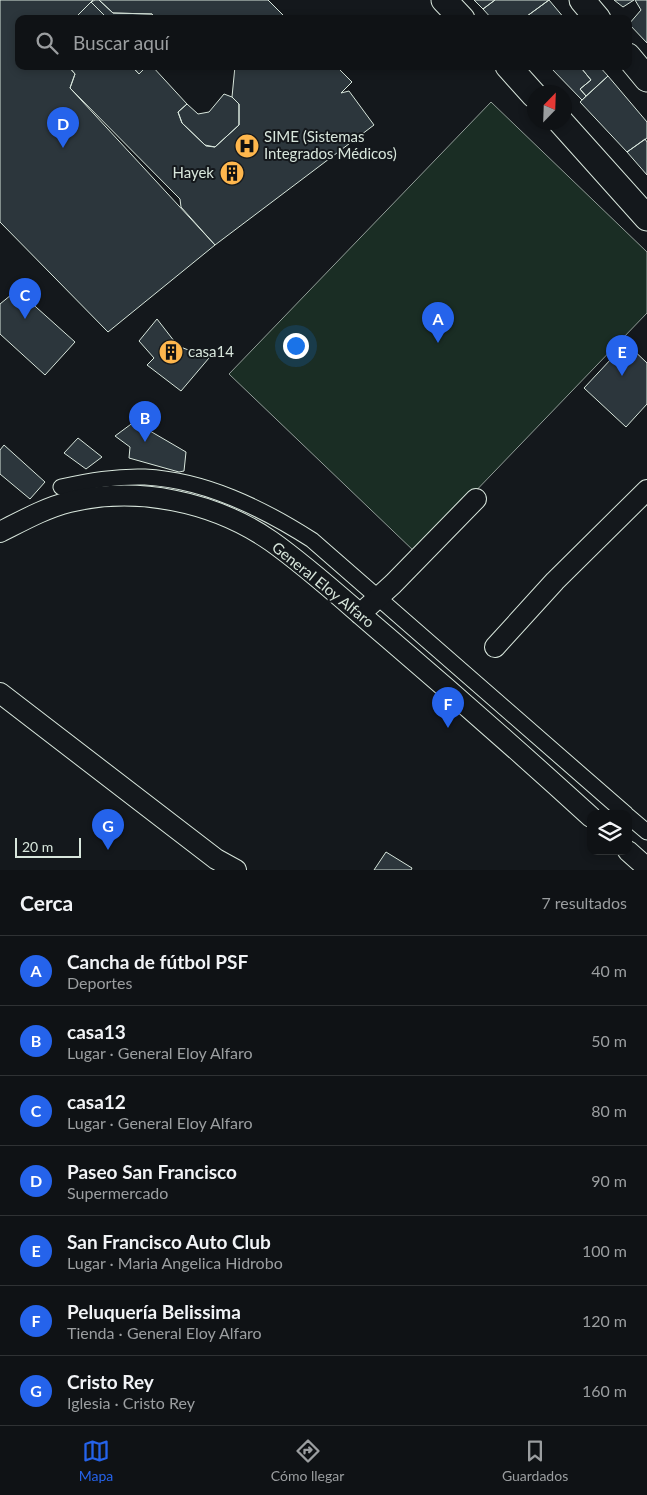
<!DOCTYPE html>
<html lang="es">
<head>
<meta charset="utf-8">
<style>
  body { margin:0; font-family:Lato,sans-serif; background:#181b1e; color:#f1f3f6 }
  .controls { position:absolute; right:15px; bottom:15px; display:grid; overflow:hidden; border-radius:10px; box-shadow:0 2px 8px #0003 }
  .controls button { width:45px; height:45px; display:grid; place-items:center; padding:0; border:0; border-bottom:1px solid #2f3234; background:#0f1215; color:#f1f3f6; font:25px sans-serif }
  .compass { position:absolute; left:527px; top:85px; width:45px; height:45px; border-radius:50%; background:#0f1215; box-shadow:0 2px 8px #0003; rotate:23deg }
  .scale { position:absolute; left:15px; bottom:12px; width:66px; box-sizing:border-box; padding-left:5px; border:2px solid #d8e6dc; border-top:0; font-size:14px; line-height:18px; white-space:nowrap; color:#d8e6dc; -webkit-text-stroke:4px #14181c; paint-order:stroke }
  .you { position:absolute; left:295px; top:345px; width:18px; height:18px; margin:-12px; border:4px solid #fff; border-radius:50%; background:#1a73e8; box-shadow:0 0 0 8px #1a73e833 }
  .badge { display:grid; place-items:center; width:32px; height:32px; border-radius:50%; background:#2563eb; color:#fff; font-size:16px; font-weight:700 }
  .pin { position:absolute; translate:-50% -41px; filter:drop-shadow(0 1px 2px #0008) }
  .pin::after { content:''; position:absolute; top:26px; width:18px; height:15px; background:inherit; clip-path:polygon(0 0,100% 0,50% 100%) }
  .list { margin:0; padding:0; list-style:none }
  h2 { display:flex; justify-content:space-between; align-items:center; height:65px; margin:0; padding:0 20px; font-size:21px }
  h2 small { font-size:16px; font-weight:400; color:#9b9ea0 }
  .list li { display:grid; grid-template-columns:32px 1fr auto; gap:15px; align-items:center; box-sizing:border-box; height:70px; padding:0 20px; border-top:1px solid #2f3234 }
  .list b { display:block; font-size:19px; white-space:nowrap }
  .list p { margin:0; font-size:16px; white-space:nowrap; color:#9b9ea0 }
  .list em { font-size:16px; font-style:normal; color:#9b9ea0 }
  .icon { flex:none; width:28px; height:28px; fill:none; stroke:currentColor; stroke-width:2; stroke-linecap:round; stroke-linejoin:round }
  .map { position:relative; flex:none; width:647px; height:870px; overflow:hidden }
  .search { position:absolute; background:#0f1215; box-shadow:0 2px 8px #0003; left:15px; right:15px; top:15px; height:55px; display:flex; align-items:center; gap:12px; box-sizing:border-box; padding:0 18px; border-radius:10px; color:#9b9ea0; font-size:19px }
  .sheet { height:555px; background:#0f1215 }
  nav { display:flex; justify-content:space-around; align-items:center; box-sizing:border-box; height:70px; border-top:1px solid #2f3234; background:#0f1215; font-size:14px; color:#9b9ea0 }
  nav a { display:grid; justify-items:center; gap:2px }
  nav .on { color:#2563eb }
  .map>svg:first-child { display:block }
  .green { fill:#1a2d24; stroke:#939e99 }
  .building { fill:#2c363c; stroke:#d8e6dc }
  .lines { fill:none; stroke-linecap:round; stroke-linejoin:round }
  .pedestrian-casing { stroke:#d8e6dc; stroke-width:17 }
  .minor-casing { stroke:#d8e6dc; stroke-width:22 }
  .tertiary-casing { stroke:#d8e6dc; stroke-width:27 }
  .pedestrian { stroke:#14181c; stroke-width:15 }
  .minor { stroke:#14181c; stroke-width:20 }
  .tertiary { stroke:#14181c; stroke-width:25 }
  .labels { text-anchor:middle; stroke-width:4; stroke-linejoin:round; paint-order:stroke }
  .poi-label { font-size:15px; fill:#d8e6dc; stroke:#14181c; text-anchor:start }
  .street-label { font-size:15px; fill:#d8e6dc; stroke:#14181c }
</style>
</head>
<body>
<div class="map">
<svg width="647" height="870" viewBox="0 0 647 870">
  <rect width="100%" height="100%" fill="#14181c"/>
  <path class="green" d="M 491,102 L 647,252 L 647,313 L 416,553 L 229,374 Z"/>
  <path class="building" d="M 0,0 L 93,0 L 74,19 L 19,19 L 19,66 L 68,66 L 75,74 L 70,88 L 215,245 L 108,332 L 0,222 Z
    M 95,0 L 99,0 L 113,13 L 152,14 L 157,19 L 108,19 L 91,2 Z
    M 99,0 L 268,0 L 287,19 L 157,19 L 152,14 L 113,13 Z
    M 474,0 L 495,0 L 483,9 Z
    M 495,0 L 549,0 L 523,19 L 492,19 L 483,9 Z
    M 549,0 L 565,19 L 523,19 Z
    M 614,0 L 634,0 L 623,7 Z
    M 635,0 L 647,0 L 647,43 L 629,24 L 641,10 Z
    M 91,2 L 108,19 L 74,19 Z
    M 68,66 L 132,66 L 139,74 L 147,66 L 152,66 L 187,104 L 178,112 L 182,123 L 206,146 L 215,147 L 239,125 L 239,104 L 232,97 L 235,66 L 336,66 L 352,82 L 341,93 L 349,91 L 374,125 L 215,245 L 181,207 L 180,199 L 70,88 L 75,74 Z
    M 131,66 L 147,66 L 139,74 Z
    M 554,66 L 585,66 L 582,69 L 591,80 L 580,89 L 586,96 L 582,100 L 551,68 Z
    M 585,66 L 599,66 L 608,76 L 586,96 L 580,89 L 591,80 L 582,69 Z
    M 608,76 L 647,122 L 647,138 L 627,152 L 580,102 Z
    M 224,94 L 232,97 L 239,104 L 239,125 L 215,147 L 205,145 L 182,123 L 178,112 L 187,104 L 198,114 L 209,112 Z
    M 645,139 L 647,142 L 647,175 L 627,152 Z
    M 17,290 L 75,342 L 45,375 L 0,334 L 0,304 Z
    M 157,319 L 178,346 L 209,358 L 181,391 L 147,365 L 154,358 L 139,341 Z
    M 626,343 L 647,363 L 647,404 L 626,427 L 584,388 Z
    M 138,419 L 150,431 L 186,452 L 184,471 L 179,472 L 129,458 L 130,447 L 115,436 Z
    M 78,438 L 102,457 L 86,469 L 64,453 Z
    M 4,445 L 45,482 L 30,499 L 0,474 L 0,450 Z
    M 386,852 L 412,868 L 411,870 L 374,870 Z"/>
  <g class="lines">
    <defs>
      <path id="pedestrian" d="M 61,487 C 89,481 116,476 145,477 C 205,480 262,508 312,540 L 626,814
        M 628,816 L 647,832"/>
      <path id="minor" d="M 0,532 C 22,521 45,508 69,502 C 137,486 213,501 271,541 C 312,570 349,605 387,637 C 456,696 524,756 591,817
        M 360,614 L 393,584 L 476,499
        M 495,647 L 555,581 L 647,490
        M 0,693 L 216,859 L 236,870
        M 628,851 L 647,868"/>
      <path id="tertiary" d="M 444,0 L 462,19
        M 582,0 L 598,19
        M 628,56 L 647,79
        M 508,66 L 534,95
        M 561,122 L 647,218"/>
    </defs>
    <use href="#pedestrian" class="pedestrian-casing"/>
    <use href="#minor" class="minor-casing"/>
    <use href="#tertiary" class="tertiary-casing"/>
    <use href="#pedestrian" class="pedestrian"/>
    <use href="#minor" class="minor"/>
    <use href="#tertiary" class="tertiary"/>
  </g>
  <defs>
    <symbol id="hospital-disc" viewBox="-11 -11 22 22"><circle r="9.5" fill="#ffb74d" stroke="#14181c"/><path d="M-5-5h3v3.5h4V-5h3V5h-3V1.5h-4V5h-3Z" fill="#111"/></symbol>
    <symbol id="building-disc" viewBox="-11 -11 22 22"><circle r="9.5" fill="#ffb74d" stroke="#14181c"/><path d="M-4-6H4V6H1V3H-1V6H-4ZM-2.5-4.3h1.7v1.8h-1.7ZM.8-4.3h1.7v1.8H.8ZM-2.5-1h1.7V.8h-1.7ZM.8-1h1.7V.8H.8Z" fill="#111"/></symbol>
  </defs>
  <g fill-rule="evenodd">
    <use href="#hospital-disc" x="233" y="132" width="28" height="28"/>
    <use href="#building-disc" x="218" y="159" width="28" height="28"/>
    <use href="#building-disc" x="157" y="338" width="28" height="28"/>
  </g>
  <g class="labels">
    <g class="poi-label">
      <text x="264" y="142">SIME (Sistemas<tspan x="264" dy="17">Integrados Médicos)</tspan></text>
      <text x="214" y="178" text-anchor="end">Hayek</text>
      <text x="188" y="357">casa14</text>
    </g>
    <g class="street-label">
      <text transform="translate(323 585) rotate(39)" y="5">General Eloy Alfaro</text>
    </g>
  </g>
</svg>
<div class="controls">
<button><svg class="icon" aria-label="layers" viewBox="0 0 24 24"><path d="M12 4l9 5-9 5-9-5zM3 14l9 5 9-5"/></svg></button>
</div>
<svg class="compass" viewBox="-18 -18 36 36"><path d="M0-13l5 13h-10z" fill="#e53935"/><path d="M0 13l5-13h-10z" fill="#9b9ea0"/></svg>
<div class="scale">20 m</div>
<div class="you"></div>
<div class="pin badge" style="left:438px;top:343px">A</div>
<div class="pin badge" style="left:145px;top:442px">B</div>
<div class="pin badge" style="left:25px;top:319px">C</div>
<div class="pin badge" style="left:63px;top:148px">D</div>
<div class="pin badge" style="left:622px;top:376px">E</div>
<div class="pin badge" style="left:448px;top:728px">F</div>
<div class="pin badge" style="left:108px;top:850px">G</div>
<div class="search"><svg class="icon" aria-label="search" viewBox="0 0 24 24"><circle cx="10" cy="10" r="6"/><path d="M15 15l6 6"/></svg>Buscar aquí</div>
</div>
<section class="sheet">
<h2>Cerca<small>7 resultados</small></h2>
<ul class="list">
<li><span class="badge">A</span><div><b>Cancha de fútbol PSF</b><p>Deportes</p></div><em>40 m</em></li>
<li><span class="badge">B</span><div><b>casa13</b><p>Lugar · General Eloy Alfaro</p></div><em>50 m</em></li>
<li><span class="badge">C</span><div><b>casa12</b><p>Lugar · General Eloy Alfaro</p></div><em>80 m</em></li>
<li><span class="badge">D</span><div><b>Paseo San Francisco</b><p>Supermercado</p></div><em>90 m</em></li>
<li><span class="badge">E</span><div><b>San Francisco Auto Club</b><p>Lugar · Maria Angelica Hidrobo</p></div><em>100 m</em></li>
<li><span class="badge">F</span><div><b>Peluquería Belissima</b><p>Tienda · General Eloy Alfaro</p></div><em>120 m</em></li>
<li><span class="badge">G</span><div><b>Cristo Rey</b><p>Iglesia · Cristo Rey</p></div><em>160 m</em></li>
</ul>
</section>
<nav>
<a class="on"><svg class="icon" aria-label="map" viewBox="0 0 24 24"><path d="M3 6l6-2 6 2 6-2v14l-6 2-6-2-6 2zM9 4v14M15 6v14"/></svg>Mapa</a>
<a><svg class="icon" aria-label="directions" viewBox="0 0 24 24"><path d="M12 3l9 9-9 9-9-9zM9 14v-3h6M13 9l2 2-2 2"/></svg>Cómo llegar</a>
<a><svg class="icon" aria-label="saved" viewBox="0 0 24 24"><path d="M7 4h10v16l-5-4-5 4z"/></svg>Guardados</a>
</nav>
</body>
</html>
